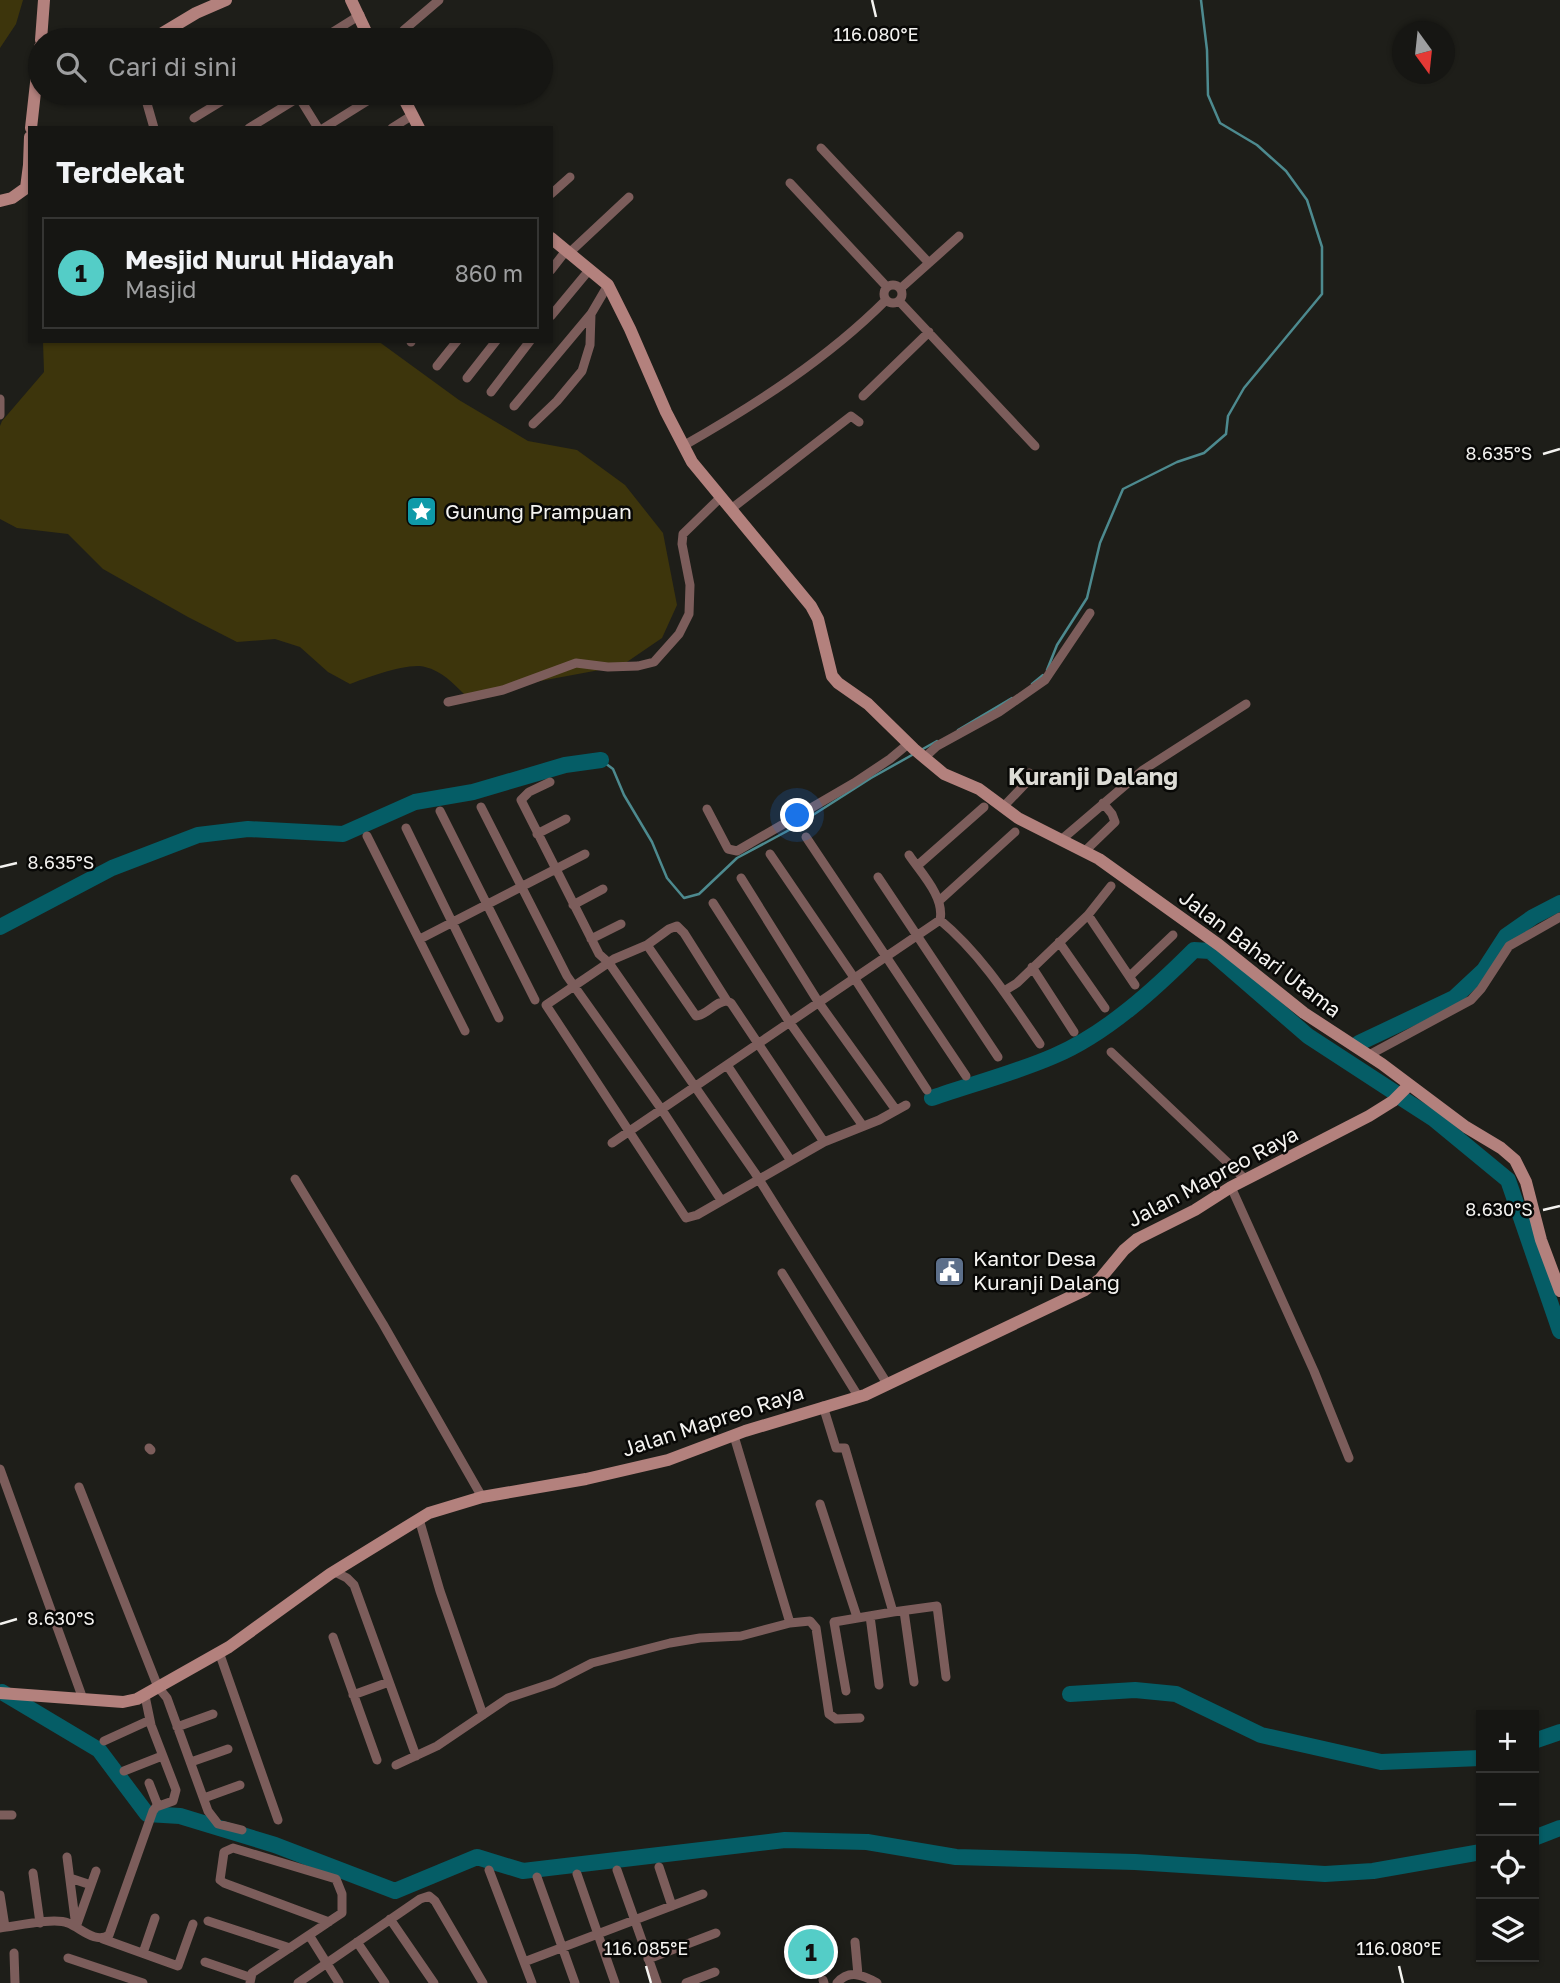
<!DOCTYPE html>
<html lang="id">
<head>
<meta charset="utf-8">
<style>
  body { margin:0; font-family:"Golos Text",sans-serif; background:#232321; color:#f1f3f6 }
  .controls { position:absolute; right:21px; bottom:21px; display:grid; overflow:hidden; border-radius:0px; box-shadow:0 2px 5px #0004 }
  .controls button { width:63px; height:63px; display:grid; place-items:center; padding:0; border:0; border-bottom:2px solid #353533; background:#161613; color:#f1f3f6; font:35px sans-serif }
  .compass { position:absolute; left:1392px; top:21px; width:63px; height:63px; border-radius:50%; background:#161613; box-shadow:0 2px 5px #0004; rotate:165deg }
  .you { position:absolute; left:798px; top:816px; width:24px; height:24px; margin:-18px; border:5px solid #fff; border-radius:50%; background:#1a73e8; box-shadow:0 0 0 10px #1a73e833 }
  .badge { display:grid; place-items:center; width:46px; height:46px; border-radius:50%; background:#54cdc7; color:#111; font-size:23px; font-weight:700 }
  .pin { position:absolute; translate:-50% -50%; border:4px solid #fff; box-shadow:0 2px 7px #0006 }
  .list { margin:0; padding:0; list-style:none }
  h2 { display:flex; justify-content:space-between; align-items:center; height:91px; margin:0; padding:0 28px; font-size:30px }
  h2 small { font-size:23px; font-weight:400; color:#9e9fa0 }
  .list li { display:grid; grid-template-columns:46px 1fr auto; gap:21px; align-items:center; box-sizing:border-box; height:112px; margin:0 14px 14px; padding:0 14px; border:2px solid #353533; border-radius:0px }
  .list b { display:block; font-size:26px; white-space:nowrap }
  .list p { margin:0; font-size:23px; white-space:nowrap; color:#9e9fa0 }
  .list em { font-size:23px; font-style:normal; color:#9e9fa0 }
  .icon { flex:none; width:38px; height:38px; fill:none; stroke:currentColor; stroke-width:2; stroke-linecap:round; stroke-linejoin:round }
  .map { position:relative; flex:none; width:1560px; height:1983px; overflow:hidden }
  .search { position:absolute; background:#161613; box-shadow:0 2px 5px #0004; left:28px; top:28px; width:525px; height:77px; display:flex; align-items:center; gap:18px; box-sizing:border-box; padding:0 24px; border-radius:38px; color:#9e9fa0; font-size:26px }
  .panel { position:absolute; background:#161613; box-shadow:0 2px 5px #0004; left:28px; top:126px; width:525px; height:217px; border-radius:0px }
  .map>svg:first-child { display:block }
  .green { fill:#3d350c }
  .lines { fill:none; stroke-linecap:round; stroke-linejoin:round }
  .stream { stroke:#4d8a8f; stroke-width:2.5 }
  .river { stroke:#055d66; stroke-width:16 }
  .street { stroke:#7c5d5b; stroke-width:9 }
  .secondary { stroke:#b3817d; stroke-width:12 }
  .ticks { fill:none; stroke:#f4f3f0; stroke-width:2.5 }
  .labels { text-anchor:middle; stroke-width:5; stroke-linejoin:round; paint-order:stroke }
  .poi-label { font-size:21px; fill:#f4f3f0; stroke:#080806; text-anchor:start }
  .street-label { font-size:21px; fill:#f4f3f0; stroke:#080806 }
  .quarter-label { font-size:24px; font-weight:bold; fill:#dcdbd5; stroke:#080806 }
  .ticks-label { font-size:18px; text-anchor:middle; fill:#f4f3f0; stroke:#080806; stroke-width:5; stroke-linejoin:round; paint-order:stroke }
</style>
</head>
<body>
<div class="map">
<svg width="1560" height="1983" viewBox="0 0 1560 1983">
  <rect width="100%" height="100%" fill="#1e1e19"/>
  <path class="green" d="M 0,0 L 23,0 L 16,24 L 0,48 Z
    M 43,341 L 378,341 L 459,400 L 528,441 L 577,450 L 625,485 L 663,533 L 677,605 L 662,638 L 621,666 L 465,695 C 453,683 442,671 425,667 C 409,662 366,678 350,684 L 328,672 L 300,647 L 275,639 L 237,642 L 188,617 L 103,569 L 68,534 L 17,528 L 0,519 L 0,426 L 2,421 L 44,372 Z"/>
  <g class="lines">
    <path class="stream" d="M 1047,670 L 1057,645 L 1087,598 L 1100,543 L 1123,489 L 1177,462 L 1204,453 L 1226,434 L 1228,416 L 1244,388 L 1322,294 L 1322,247 L 1307,200 L 1286,171 L 1257,145 L 1220,123 L 1208,95 L 1207,50 L 1201,0
      M 1032,684 L 1043,675
      M 958,730 L 1012,698
      M 921,750 L 937,741
      M 601,760 L 613,769 L 624,795 L 652,842 L 667,878 L 684,898 L 699,894 L 737,858 L 791,829 L 871,778 L 912,755"/>
    <path class="river" d="M 0,927 L 112,868 L 198,835 L 248,829 L 343,834 L 415,802 L 473,792 L 565,765 L 601,760
      M 1359,1043 L 1454,998 L 1484,970 L 1506,936 L 1533,917 L 1560,903
      M 932,1098 C 972,1084 1015,1073 1054,1056 C 1106,1034 1155,989 1194,950 L 1210,951 L 1308,1036 L 1397,1094
      M 1403,1099 L 1434,1119 L 1508,1180 L 1560,1331
      M 2,1692 L 99,1750 L 147,1814 L 180,1816 L 275,1845 L 395,1891 L 477,1857 L 523,1871 L 785,1840 L 867,1842 L 956,1857 L 1135,1862 L 1325,1874 L 1373,1871 L 1481,1852
      M 1070,1694 L 1135,1690 L 1176,1694 L 1261,1735 L 1381,1762 L 1481,1758
      M 1534,1741 L 1560,1732
      M 1534,1838 L 1560,1828"/>
    <path class="street" d="M 320,40 L 360,15
      M 409,40 L 411,39 L 404,30 L 439,0
      M 144,93 L 154,128
      M 297,94 L 318,128
      M 194,118 L 235,93
      M 249,128 L 306,93
      M 324,128 L 380,93
      M 392,128 L 411,116
      M 821,148 L 929,263 L 901,288
      M 790,183 L 887,287
      M 551,194 L 570,177
      M 568,254 L 629,197
      M 929,263 L 959,236
      M 551,270 L 565,252
      M884 294a9 9 0 1 1 18 0a9 9 0 1 1-18 0Z
      M 899,301 L 1035,446
      M 551,316 L 590,269
      M 411,342 L 411,341
      M 437,366 L 457,341
      M 467,378 L 496,341
      M 491,392 L 530,341
      M 863,396 L 929,332
      M 0,399 L 0,415
      M 514,406 L 591,314
      M 533,424 L 557,401 L 582,371 L 590,345 L 591,314 L 608,285
      M 683,446 C 755,405 827,359 886,300
      M 731,509 L 851,416 L 859,422
      M 448,702 L 503,690 L 576,663 L 608,667 L 638,666 L 654,662 L 679,634 L 689,614 L 690,585 L 682,544 L 683,534 L 721,497
      M 924,758 L 937,746 L 999,712 L 1045,680 L 1090,613
      M 550,782 L 529,792 L 521,800 L 599,954 L 609,963 L 755,1173 L 888,1385
      M 481,807 L 567,976 L 662,1110 L 721,1200
      M 1003,807 L 1027,782 L 1029,773
      M 707,809 L 728,849 L 737,851 L 854,783 L 890,759 L 908,744
      M 440,811 L 535,1000
      M 406,828 L 499,1018
      M 537,834 L 566,819
      M 367,836 L 465,1031
      M 806,837 L 966,1076
      M 1061,840 L 1143,770 L 1246,704
      M 1085,851 L 1115,822 L 1112,814 L 1103,803
      M 770,854 L 855,979 L 927,1090
      M 909,855 C 921,873 945,897 940,920
      M 917,866 L 984,807
      M 878,877 L 998,1057
      M 741,878 L 819,1003 L 896,1110
      M 939,901 L 1015,832
      M 713,903 L 790,1023 L 863,1126
      M 573,905 L 603,889
      M 1088,915 L 1135,985
      M 420,939 L 585,854
      M 591,939 L 621,924
      M 1059,942 L 1105,1008
      M 647,945 L 696,1016 C 708,1015 715,1001 727,1001 L 731,1003 L 824,1142
      M 1032,967 L 1074,1032
      M 1130,976 L 1173,935
      M 1004,991 L 1017,983 L 1088,915 L 1111,886
      M 727,1001 L 684,933 L 677,926 L 669,929 L 647,945 L 614,959 L 546,1005 L 686,1218 L 697,1215 L 824,1142 L 879,1120 L 906,1105
      M 1111,1052 L 1246,1180
      M 1369,1055 L 1471,1000 L 1481,989 L 1509,946 L 1560,917
      M 727,1065 L 791,1161
      M 612,1143 L 940,920 C 981,954 1010,1000 1040,1044
      M 295,1179 L 383,1324 L 482,1497
      M 1231,1187 L 1314,1371 L 1349,1458
      M 782,1273 L 858,1396
      M 823,1406 L 836,1448 L 845,1448 L 893,1612 L 834,1622 L 846,1691
      M 734,1436 L 790,1623
      M 149,1448 L 151,1450
      M 0,1469 L 83,1699
      M 79,1487 L 158,1687 L 167,1698 L 208,1811 L 218,1824 L 242,1830
      M 820,1504 L 857,1617
      M 419,1519 L 440,1591 L 483,1715
      M 335,1572 L 347,1578 L 354,1585 L 416,1756
      M 904,1611 L 914,1682
      M 893,1612 L 937,1606 L 946,1677
      M 870,1616 L 879,1685
      M 333,1637 L 377,1760
      M 219,1652 L 278,1820
      M 353,1695 L 389,1682
      M 177,1727 L 213,1714
      M 104,1741 L 150,1720
      M 191,1762 L 228,1749
      M 396,1765 L 437,1746 L 508,1698 L 553,1683 L 592,1663 L 670,1643 L 700,1638 L 741,1636 L 790,1623 L 810,1621 L 816,1628 L 829,1714 L 836,1719 L 860,1718
      M 124,1771 L 162,1756
      M 149,1783 L 158,1806
      M 204,1798 L 240,1785
      M 0,1815 L 12,1815
      M 67,1857 L 76,1927 L 96,1871
      M 659,1867 L 672,1906
      M 489,1870 L 532,1983
      M 617,1870 L 657,1983
      M 33,1873 L 40,1923
      M 577,1874 L 615,1983
      M 537,1877 L 575,1983
      M 70,1878 L 91,1885
      M 0,1895 L 5,1927
      M 390,1919 L 434,1983
      M 208,1921 L 290,1948
      M 329,1922 L 224,1883 L 220,1880 L 224,1852 L 233,1848 L 336,1879 L 342,1894 L 342,1913 C 331,1920 320,1928 309,1935 L 339,1983
      M 0,1928 C 17,1926 54,1917 68,1923 C 81,1928 95,1944 109,1935 L 153,1811 L 156,1807 L 173,1801 L 176,1790 L 151,1725 L 145,1696
      M 103,1939 L 178,1966 L 193,1924
      M 357,1942 L 385,1983
      M 855,1942 L 858,1975
      M 14,1953 L 15,1983
      M 143,1953 L 155,1918
      M 68,1958 L 143,1983
      M 648,1959 L 716,1933
      M 205,1962 L 249,1977
      M 524,1962 L 703,1894
      M 823,1980 L 824,1983
      M 250,1983 L 252,1973 L 309,1935
      M 298,1983 L 420,1899 L 429,1896 L 435,1901 L 483,1983
      M 686,1983 L 715,1972
      M 837,1983 C 849,1969 863,1975 877,1983"/>
    <path class="secondary" d="M 351,0 L 370,40
      M 41,40 L 44,0
      M 151,40 L 196,13 L 226,0
      M 401,93 L 419,128
      M 31,128 L 40,47
      M 0,201 L 12,198 L 26,188 L 29,165 L 30,137
      M 551,238 L 608,285 L 630,329 L 666,412 L 692,462 L 811,606 L 818,619 L 832,676 L 838,683 L 868,704 L 914,749 L 944,774 L 979,789 L 1018,818 L 1099,859 L 1219,945 L 1304,1013 L 1382,1064 L 1466,1127 L 1501,1148 L 1515,1160 L 1526,1182 L 1541,1240 L 1560,1291
      M 0,1693 L 123,1702 L 137,1699 L 229,1647 L 330,1574 L 429,1513 L 482,1497 L 586,1479 L 668,1460 L 745,1431 L 865,1395 L 1085,1290 L 1100,1279 L 1124,1250 L 1137,1239 L 1195,1210 L 1231,1187 L 1369,1116 L 1393,1101 L 1409,1085"/>
  </g>
  <path class="ticks" d="M 872,0 L 876,17M 1543,454 L 1560,449M 0,867 L 17,863M 1543,1210 L 1560,1206M 0,1624 L 17,1619M 646,1966 L 651,1983M 1399,1966 L 1403,1983"/>
  <defs>
    <symbol id="sight-square" viewBox="-11 -11 22 22"><rect x="-9" y="-9" width="18" height="18" rx="4" fill="#0f9aa8" stroke="#080806"/><path d="M0-6L1.8-2.2L6-1.7L2.9 1.2L3.7 5.4L0 3.3L-3.7 5.4L-2.9 1.2L-6-1.7L-1.8-2.2Z" fill="#fff"/></symbol>
    <symbol id="civic-square" viewBox="-11 -11 22 22"><rect x="-9" y="-9" width="18" height="18" rx="4" fill="#5c6f8a" stroke="#080806"/><path d="M-.6-6.5H3V-4.5H.6V-3L4-1V1h2V6H-6V1h2V-1L-.6-3ZM-1.2 2.5V6h2.4V2.5Z" fill="#fff"/></symbol>
  </defs>
  <g fill-rule="evenodd">
    <use href="#sight-square" x="404" y="494" width="35" height="35"/>
    <use href="#civic-square" x="932" y="1254" width="35" height="35"/>
  </g>
  <g class="labels">
    <g class="poi-label">
      <text x="445" y="519">Gunung Prampuan</text>
      <text x="973" y="1266">Kantor Desa<tspan x="973" dy="24">Kuranji Dalang</tspan></text>
    </g>
    <g class="street-label">
      <text transform="translate(1260 954) rotate(37)" y="7">Jalan Bahari Utama</text>
      <text transform="translate(1213 1177) rotate(-28)" y="7">Jalan Mapreo Raya</text>
      <text transform="translate(713 1421) rotate(-18)" y="7">Jalan Mapreo Raya</text>
    </g>
    <g class="quarter-label">
      <text x="1093" y="785">Kuranji Dalang</text>
    </g>
  </g>
  <g class="ticks-label">
    <text x="876" y="41">116.080°E</text>
    <text x="1499" y="460">8.635°S</text>
    <text x="61" y="869">8.635°S</text>
    <text x="1499" y="1216">8.630°S</text>
    <text x="61" y="1625">8.630°S</text>
    <text x="646" y="1955">116.085°E</text>
    <text x="1399" y="1955">116.080°E</text>
  </g>
</svg>
<div class="controls">
<button>+</button>
<button>−</button>
<button><svg class="icon" aria-label="locate" viewBox="0 0 24 24"><circle cx="12" cy="12" r="6"/><path d="M12 2v4M12 18v4M2 12h4M18 12h4"/></svg></button>
<button><svg class="icon" aria-label="layers" viewBox="0 0 24 24"><path d="M12 4l9 5-9 5-9-5zM3 14l9 5 9-5"/></svg></button>
</div>
<svg class="compass" viewBox="-18 -18 36 36"><path d="M0-13l5 13h-10z" fill="#e53935"/><path d="M0 13l5-13h-10z" fill="#9e9fa0"/></svg>
<div class="you"></div>
<div class="pin badge" style="left:811px;top:1952px">1</div>
<div class="search"><svg class="icon" aria-label="search" viewBox="0 0 24 24"><circle cx="10" cy="10" r="6"/><path d="M15 15l6 6"/></svg>Cari di sini</div>
<section class="panel">
<h2>Terdekat<small></small></h2>
<ul class="list">
<li><span class="badge">1</span><div><b>Mesjid Nurul Hidayah</b><p>Masjid</p></div><em>860 m</em></li>
</ul>
</section>
</div>
</body>
</html>
